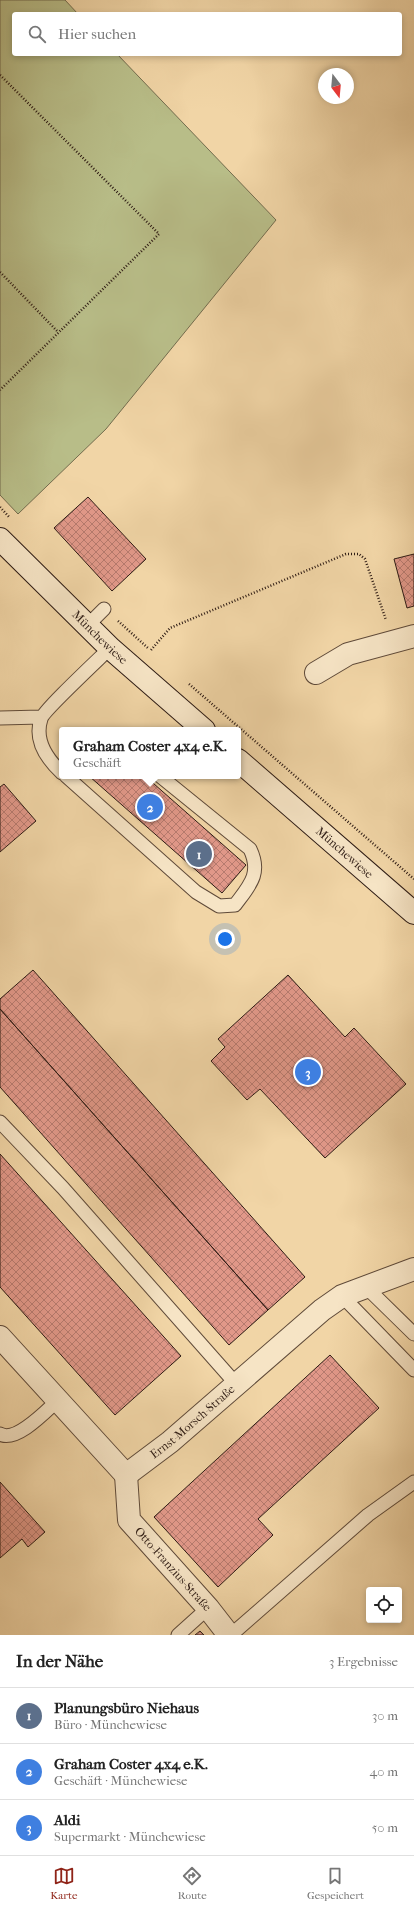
<!DOCTYPE html>
<html lang="de">
<head>
<meta charset="utf-8">
<style>
  body { margin:0; font-family:"IM FELL French Canon",serif; background:#f2f2f2; color:#222 }
  .controls { position:absolute; right:12px; bottom:12px; display:grid; overflow:hidden; border-radius:4px; box-shadow:0 2px 6px #0003 }
  .controls button { width:36px; height:36px; display:grid; place-items:center; padding:0; border:0; border-bottom:1px solid #e0e0e0; background:#fff; color:#222; font:20px sans-serif }
  .compass { position:absolute; left:318px; top:68px; width:36px; height:36px; border-radius:50%; background:#fff; box-shadow:0 2px 6px #0003; rotate:164deg }
  .you { position:absolute; left:225px; top:939px; width:14px; height:14px; margin:-10px; border:3px solid #fff; border-radius:50%; background:#1a73e8; box-shadow:0 0 0 6px #1a73e833 }
  .badge { display:grid; place-items:center; width:26px; height:26px; border-radius:50%; background:#8f2418; color:#fff; font-size:13px; font-weight:700 }
  .pin { position:absolute; translate:-50% -50%; border:2px solid #fff; box-shadow:0 1px 4px #0006 }
  .popup { position:absolute; left:59px; top:727px; width:182px; height:52px; box-sizing:border-box; display:grid; place-content:center; border-radius:4px; background:#fff; filter:drop-shadow(0 1px 3px #0005); font-size:13px; white-space:nowrap; color:#767676 }
  .popup b { font-size:15px; color:#222 }
  .popup::after { content:''; position:absolute; left:50%; top:100%; margin-left:-8px; border:8px solid transparent; border-top-color:#fff }
  .list { margin:0; padding:0; list-style:none }
  h2 { display:flex; justify-content:space-between; align-items:center; height:52px; margin:0; padding:0 16px; font-size:17px }
  h2 small { font-size:13px; font-weight:400; color:#767676 }
  .list li { display:grid; grid-template-columns:26px 1fr auto; gap:12px; align-items:center; box-sizing:border-box; height:56px; padding:0 16px; border-top:1px solid #e0e0e0 }
  .list b { display:block; font-size:15px; white-space:nowrap }
  .list p { margin:0; font-size:13px; white-space:nowrap; color:#767676 }
  .list em { font-size:13px; font-style:normal; color:#767676 }
  .icon { flex:none; width:22px; height:22px; fill:none; stroke:currentColor; stroke-width:2; stroke-linecap:round; stroke-linejoin:round }
  .map { position:relative; flex:none; width:414px; height:1635px; overflow:hidden }
  .search { position:absolute; background:#fff; box-shadow:0 2px 6px #0003; left:12px; right:12px; top:12px; height:44px; display:flex; align-items:center; gap:10px; box-sizing:border-box; padding:0 14px; border-radius:4px; color:#767676; font-size:15px }
  .sheet { height:220px; background:#fff }
  nav { display:flex; justify-content:space-around; align-items:center; box-sizing:border-box; height:56px; border-top:1px solid #e0e0e0; background:#fff; font-size:11px; color:#767676 }
  nav a { display:grid; justify-items:center; gap:2px }
  nav .on { color:#8f2418 }
  .map>svg:first-child { display:block }
  .garden { fill:#b8bd88; stroke:#736c4e }
  .building { fill:url(#building-cross-hatch); stroke:#2e1c15 }
  .lines { fill:none; stroke-linecap:round; stroke-linejoin:round }
  .service-casing { stroke:#5f4a39; stroke-width:15 }
  .minor-casing { stroke:#5f4a39; stroke-width:24 }
  .secondary-casing { stroke:#2e1c15; stroke-width:24 }
  .path { stroke:#2e1c15; stroke-width:2.5; stroke-dasharray:1 2; stroke-linecap:butt }
  .service { stroke:#f6e4c5; stroke-width:13 }
  .minor { stroke:#f6e4c5; stroke-width:22 }
  .secondary { stroke:#f6e4c5; stroke-width:22 }
  .labels { text-anchor:middle; stroke-width:3; stroke-linejoin:round; paint-order:stroke }
  .street-label { font-size:12px; fill:#2e1c15; stroke:#f6e4c5 }
</style>
</head>
<body>
<div class="map">
<svg width="414" height="1635" viewBox="0 0 414 1635">
  <defs>
    <pattern id="building-cross-hatch" width="8" height="8" patternUnits="userSpaceOnUse"><rect width="8" height="8" fill="#e19889"/><path d="M0 0l8 8M0 8l8-8" fill="none" stroke="#b77b6f"/></pattern>
  </defs>
  <rect width="100%" height="100%" fill="#f1d5a6"/>
  <filter id="stains"><feTurbulence type="fractalNoise" baseFrequency=".005" numOctaves="4"/><feColorMatrix values="0 0 0 0 .2 0 0 0 0 .09 0 0 0 0 .02 0 0 0 .5 -.17"/></filter>
  <radialGradient id="worn" r=".72"><stop offset=".6" stop-color="#630" stop-opacity="0"/><stop offset="1" stop-color="#630" stop-opacity=".3"/></radialGradient>
  <path class="garden" d="M 0,0 L 65,0 L 78,14 L 14,14 L 14,54 L 117,54 L 276,220 L 106,429 L 18,514 L 0,495 Z"/>
  <path class="building" d="M 88,497 L 146,559 L 112,591 L 54,528 Z
    M 414,554 L 414,606 L 407,608 L 394,559 Z
    M 89,776 L 145,776 L 246,865 L 222,893 Z
    M 4,784 L 36,821 L 0,852 L 0,787 Z
    M 33,970 L 305,1277 L 268,1310 L 0,1009 L 0,999 Z
    M 288,975 L 345,1037 L 354,1028 L 406,1084 L 325,1158 L 260,1089 L 247,1100 L 211,1061 L 225,1047 L 218,1039 Z
    M 0,1009 L 268,1310 L 229,1345 L 0,1087 Z
    M 0,1154 L 181,1356 L 115,1415 L 0,1287 Z
    M 330,1355 L 379,1408 L 258,1519 L 273,1535 L 218,1587 L 154,1517 Z
    M 0,1482 L 45,1532 L 28,1547 L 22,1539 L 0,1558 Z
    M 200,1631 L 204,1635 L 195,1635 Z"/>
  <g class="lines">
    <defs>
      <path id="service" d="M 87,626 L 104,609
        M 0,718 L 41,717
        M 62,773 C 47,759 34,740 41,719 C 43,711 100,658 110,648
        M 66,776 L 196,892 L 219,906 L 235,905 C 249,886 262,874 250,849 L 160,776
        M 0,1122 L 63,1188 L 237,1385
        M 365,1286 L 414,1334
        M 342,1296 L 414,1370
        M 0,1434 C 16,1443 46,1411 57,1401
        M 178,1635 L 208,1608
        M 231,1635 L 368,1515 L 414,1482"/>
      <g id="minor">
        <path d="M 316,673 L 348,654 L 414,636"/>
        <path id="s1" d="M 0,1337 L 126,1475 L 170,1442 L 322,1310 L 342,1296 L 414,1269"/>
        <path id="s2" d="M 126,1475 L 129,1520 L 208,1608 L 229,1635"/>
      </g>
      <g id="secondary">
        <path id="s3" d="M 0,539 L 110,648 L 204,730"/>
        <path id="s4" d="M 238,760 L 414,913"/>
      </g>
    </defs>
    <use href="#service" class="service-casing"/>
    <use href="#minor" class="minor-casing"/>
    <use href="#secondary" class="secondary-casing"/>
    <path class="path" d="M 0,75 L 159,234 L 0,390
      M 0,272 L 58,332
      M 0,507 L 10,518
      M 118,621 L 148,648
      M 151,650 L 170,628 L 346,554 L 359,554 L 365,559 L 386,620
      M 189,684 L 414,879"/>
    <use href="#service" class="service"/>
    <use href="#minor" class="minor"/>
    <use href="#secondary" class="secondary"/>
  </g>
  <g class="labels">
    <g class="street-label">
      <text dy="4" stroke="none"><textPath href="#s3" startOffset="140">Münchewiese</textPath></text>
      <text dy="4" stroke="none"><textPath href="#s4" startOffset="141">Münchewiese</textPath></text>
      <text dy="4" stroke="none"><textPath href="#s1" startOffset="272">Ernst-Morsch-Straße</textPath></text>
      <text dy="4" stroke="none"><textPath href="#s2" startOffset="111">Otto-Franzius-Straße</textPath></text>
    </g>
  </g>
  <rect width="100%" height="100%" filter="url(#stains)"/>
  <rect width="100%" height="100%" fill="url(#worn)"/>
</svg>
<div class="controls">
<button><svg class="icon" aria-label="locate" viewBox="0 0 24 24"><circle cx="12" cy="12" r="6"/><path d="M12 2v4M12 18v4M2 12h4M18 12h4"/></svg></button>
</div>
<svg class="compass" viewBox="-18 -18 36 36"><path d="M0-13l5 13h-10z" fill="#e53935"/><path d="M0 13l5-13h-10z" fill="#767676"/></svg>
<div class="you"></div>
<div class="pin badge" style="left:199px;top:854px;background:#5c6f8a">1</div>
<div class="pin badge" style="left:150px;top:807px;background:#3f7fe0">2</div>
<div class="popup"><b>Graham Coster 4x4 e.K.</b>Geschäft</div>
<div class="pin badge" style="left:308px;top:1072px;background:#3f7fe0">3</div>
<div class="search"><svg class="icon" aria-label="search" viewBox="0 0 24 24"><circle cx="10" cy="10" r="6"/><path d="M15 15l6 6"/></svg>Hier suchen</div>
</div>
<section class="sheet">
<h2>In der Nähe<small>3 Ergebnisse</small></h2>
<ul class="list">
<li><span class="badge" style="background:#5c6f8a">1</span><div><b>Planungsbüro Niehaus</b><p>Büro · Münchewiese</p></div><em>30 m</em></li>
<li><span class="badge" style="background:#3f7fe0">2</span><div><b>Graham Coster 4x4 e.K.</b><p>Geschäft · Münchewiese</p></div><em>40 m</em></li>
<li><span class="badge" style="background:#3f7fe0">3</span><div><b>Aldi</b><p>Supermarkt · Münchewiese</p></div><em>50 m</em></li>
</ul>
</section>
<nav>
<a class="on"><svg class="icon" aria-label="map" viewBox="0 0 24 24"><path d="M3 6l6-2 6 2 6-2v14l-6 2-6-2-6 2zM9 4v14M15 6v14"/></svg>Karte</a>
<a><svg class="icon" aria-label="directions" viewBox="0 0 24 24"><path d="M12 3l9 9-9 9-9-9zM9 14v-3h6M13 9l2 2-2 2"/></svg>Route</a>
<a><svg class="icon" aria-label="saved" viewBox="0 0 24 24"><path d="M7 4h10v16l-5-4-5 4z"/></svg>Gespeichert</a>
</nav>
</body>
</html>
